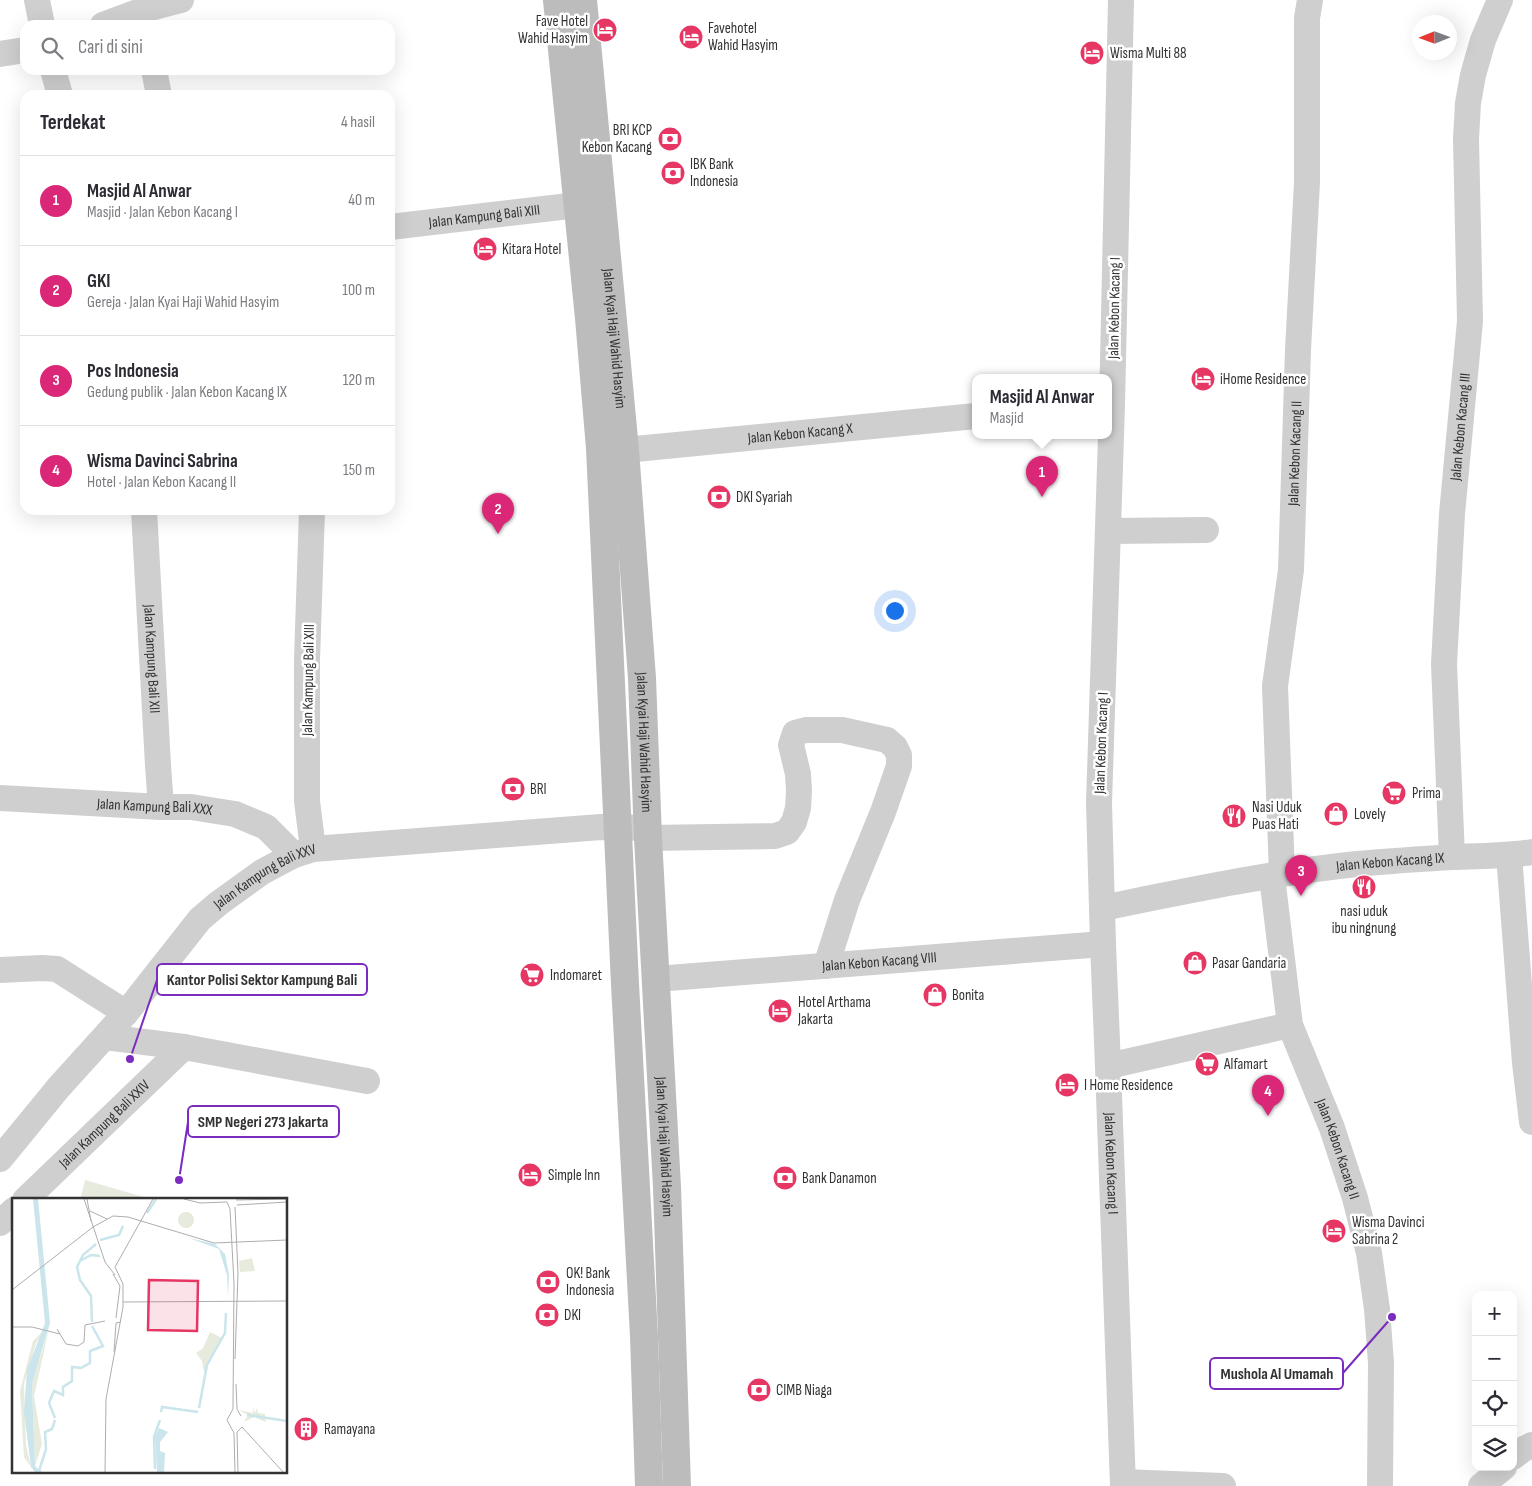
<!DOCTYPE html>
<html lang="id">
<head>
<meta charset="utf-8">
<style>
  body { margin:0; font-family:"Sofia Sans Condensed",sans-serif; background:#f2f2f3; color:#2b2b33 }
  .controls { position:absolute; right:15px; bottom:15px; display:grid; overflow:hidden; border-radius:10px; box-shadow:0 5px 20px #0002 }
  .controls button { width:45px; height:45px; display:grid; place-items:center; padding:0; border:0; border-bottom:1px solid #e1e1e2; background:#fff; color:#2b2b33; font:25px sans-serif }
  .compass { position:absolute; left:1412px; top:15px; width:45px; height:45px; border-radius:50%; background:#fff; box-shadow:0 5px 20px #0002; rotate:269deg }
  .you { position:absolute; left:894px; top:610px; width:18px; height:18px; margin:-12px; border:4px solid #fff; border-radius:50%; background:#1a73e8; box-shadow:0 0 0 8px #1a73e833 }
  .badge { display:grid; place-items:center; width:32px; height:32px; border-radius:50%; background:#db2777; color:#fff; font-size:16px; font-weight:700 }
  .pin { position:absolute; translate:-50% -41px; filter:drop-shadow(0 1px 2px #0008) }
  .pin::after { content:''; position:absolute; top:26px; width:18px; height:15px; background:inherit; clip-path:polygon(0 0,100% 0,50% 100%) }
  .popup { position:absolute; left:972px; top:374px; width:140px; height:65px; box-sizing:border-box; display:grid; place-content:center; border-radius:10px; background:#fff; filter:drop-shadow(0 1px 4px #0005); font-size:16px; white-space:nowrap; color:#7c7c81 }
  .popup b { font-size:19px; color:#2b2b33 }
  .popup::after { content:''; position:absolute; left:50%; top:100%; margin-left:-10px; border:10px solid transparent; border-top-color:#fff }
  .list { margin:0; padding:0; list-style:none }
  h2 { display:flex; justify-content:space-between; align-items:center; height:65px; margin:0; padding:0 20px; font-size:21px }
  h2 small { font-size:16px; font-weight:400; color:#7c7c81 }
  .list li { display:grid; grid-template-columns:32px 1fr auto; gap:15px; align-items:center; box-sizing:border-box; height:90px; padding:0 20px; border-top:1px solid #e1e1e2 }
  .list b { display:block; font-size:19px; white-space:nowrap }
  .list p { margin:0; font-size:16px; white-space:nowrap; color:#7c7c81 }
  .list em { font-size:16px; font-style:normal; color:#7c7c81 }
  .icon { flex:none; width:28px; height:28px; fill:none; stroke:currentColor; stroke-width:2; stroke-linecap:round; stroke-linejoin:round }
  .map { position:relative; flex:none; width:1532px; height:1486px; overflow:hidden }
  .search { position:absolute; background:#fff; box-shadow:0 5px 20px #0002; left:20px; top:20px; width:375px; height:55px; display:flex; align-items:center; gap:12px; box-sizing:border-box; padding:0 18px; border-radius:15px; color:#7c7c81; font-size:19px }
  .panel { position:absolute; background:#fff; box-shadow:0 5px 20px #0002; left:20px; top:90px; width:375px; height:425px; border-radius:15px }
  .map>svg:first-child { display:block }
  .garden { fill:#e7ebdd }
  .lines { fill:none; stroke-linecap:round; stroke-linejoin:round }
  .street { stroke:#cfcfcf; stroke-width:26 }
  .secondary { stroke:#bcbcbc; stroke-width:28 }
  .labels { text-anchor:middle; stroke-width:5; stroke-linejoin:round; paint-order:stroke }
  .poi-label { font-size:15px; fill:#323232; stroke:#fff; text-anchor:start }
  .street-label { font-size:15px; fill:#323232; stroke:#fff }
  .inset-river { fill:none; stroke:#cae5eb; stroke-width:2.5 }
  .inset-road { fill:none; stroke:#adadad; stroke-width:1 }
  .view { fill:#e63663; fill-opacity:0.15; stroke:#e63663; stroke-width:2.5 }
  .inset-edge { fill:none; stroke:#323232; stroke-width:2.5 }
  .leader { fill:none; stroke:#7b2cbf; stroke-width:2 }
  .callout-dot { fill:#7b2cbf; stroke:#fff; stroke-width:2 }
  .callout { fill:#fff; stroke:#7b2cbf; stroke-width:2 }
  .callout-label { font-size:16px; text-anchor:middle; font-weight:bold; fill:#323232 }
</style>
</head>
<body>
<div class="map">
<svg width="1532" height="1486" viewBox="0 0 1532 1486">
  <rect width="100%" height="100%" fill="#fff"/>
  <path class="garden" d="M 85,1180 L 154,1200 L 80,1200 Z"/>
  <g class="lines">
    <g class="street">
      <path d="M 37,0 L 42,25"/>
      <path id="s1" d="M 1121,0 L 1112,405 L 1099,803 L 1103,944 L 1108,1066 L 1123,1486"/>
      <path d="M 103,25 L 143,10 L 181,0"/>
      <path d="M 0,54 L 25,50"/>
      <path d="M 53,70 L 60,95"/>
      <path d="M 154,70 L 159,95"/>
      <path id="s2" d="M 390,227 L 578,205"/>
      <path id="s3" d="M 625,450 L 976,416"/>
      <path id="s4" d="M 144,510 L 158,765 L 161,807"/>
      <path d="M 312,510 L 307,660 L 307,801 L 313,849"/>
      <path d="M 1108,531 L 1206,530"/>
      <path id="s5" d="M 0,798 L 161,807 L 191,807 L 235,814 L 266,827 L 294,855"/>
      <path d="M 648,838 L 775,836 L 787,832 L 794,822 L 798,808 L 799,791 L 798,774 L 791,745 L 795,733 L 806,730 L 842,730 L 887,740 L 895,747 L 899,755 L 899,766 L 883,812 L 847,900 L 826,966"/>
      <path d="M 1509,855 L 1525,1063 L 1532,1122"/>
      <path id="s6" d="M 1452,857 L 1444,664 L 1452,514 L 1470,321 L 1466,139 L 1468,103 L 1473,75 L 1483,40 L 1500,0"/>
      <path id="s7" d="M 1282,874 L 1275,686 L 1291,570 L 1298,350 L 1307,182 L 1307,18 L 1310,0"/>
      <path id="s8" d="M 1272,877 L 1290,1025 L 1332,1128 L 1355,1198 L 1369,1253 L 1377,1309 L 1381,1363 L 1380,1486"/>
      <path id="s9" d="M 1102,908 C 1186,891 1271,873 1357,864 C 1388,861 1421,859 1452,857 C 1479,856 1505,856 1532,852"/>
      <path d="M 0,970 L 42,968 L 57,969 L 126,1013"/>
      <path id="s10" d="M 656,979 L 1103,944"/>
      <path d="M 105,1037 L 184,1047 L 367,1081"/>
      <path d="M 1108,1066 L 1290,1025"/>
      <path id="s11" d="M 0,1159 L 59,1087 L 126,1013 L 200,919 L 219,903 L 262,872 L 294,855 L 313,849 L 601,827 L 648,828"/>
      <path id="s12" d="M 25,1200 L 184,1047"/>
      <path d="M 0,1223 L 14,1210"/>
      <path d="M 1513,1457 L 1522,1450 L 1532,1445"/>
      <path d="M 1123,1482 L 1223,1486"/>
      <path d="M 1481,1486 L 1504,1467"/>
    </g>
    <g class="secondary">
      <path d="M 557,0 L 589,318 L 600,448 L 625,984 L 644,1336 L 649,1486"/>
      <path id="s13" d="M 583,0 L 625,450 L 642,678 L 648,838 L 667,1187 L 677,1486"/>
    </g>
  </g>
  <defs>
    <symbol id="hotel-disc" viewBox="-11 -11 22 22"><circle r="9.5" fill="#e63663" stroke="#fff"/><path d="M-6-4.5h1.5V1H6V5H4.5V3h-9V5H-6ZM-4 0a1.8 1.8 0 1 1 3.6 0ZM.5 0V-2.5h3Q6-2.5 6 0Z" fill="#fff"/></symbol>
    <symbol id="bank-disc" viewBox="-11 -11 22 22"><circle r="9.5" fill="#e63663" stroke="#fff"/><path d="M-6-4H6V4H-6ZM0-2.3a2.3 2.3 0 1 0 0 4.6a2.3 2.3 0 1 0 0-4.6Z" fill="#fff"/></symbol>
    <symbol id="supermarket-disc" viewBox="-11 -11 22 22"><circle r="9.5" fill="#e63663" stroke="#fff"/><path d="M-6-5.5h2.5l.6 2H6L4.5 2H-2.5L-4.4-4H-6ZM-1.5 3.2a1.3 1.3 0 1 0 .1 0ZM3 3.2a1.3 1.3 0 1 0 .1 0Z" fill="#fff"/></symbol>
    <symbol id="shop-disc" viewBox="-11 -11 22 22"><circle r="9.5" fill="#e63663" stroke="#fff"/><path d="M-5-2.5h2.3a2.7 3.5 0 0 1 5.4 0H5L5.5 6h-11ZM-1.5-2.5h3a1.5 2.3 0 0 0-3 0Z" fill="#fff"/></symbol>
    <symbol id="restaurant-disc" viewBox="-11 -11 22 22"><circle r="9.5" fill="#e63663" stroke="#fff"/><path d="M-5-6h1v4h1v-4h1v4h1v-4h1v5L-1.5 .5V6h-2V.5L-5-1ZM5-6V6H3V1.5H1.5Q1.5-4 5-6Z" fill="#fff"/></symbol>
    <symbol id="building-disc" viewBox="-11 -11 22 22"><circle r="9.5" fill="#e63663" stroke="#fff"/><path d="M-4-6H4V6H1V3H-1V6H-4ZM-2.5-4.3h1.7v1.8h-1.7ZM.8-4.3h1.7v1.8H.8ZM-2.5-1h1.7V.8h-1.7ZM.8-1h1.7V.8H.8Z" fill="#fff"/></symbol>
  </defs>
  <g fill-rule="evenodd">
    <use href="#hotel-disc" x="591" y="16" width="28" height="28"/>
    <use href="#hotel-disc" x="677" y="23" width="28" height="28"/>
    <use href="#hotel-disc" x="1078" y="39" width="28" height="28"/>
    <use href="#bank-disc" x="656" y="125" width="28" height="28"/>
    <use href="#bank-disc" x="659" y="159" width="28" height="28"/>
    <use href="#hotel-disc" x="471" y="235" width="28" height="28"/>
    <use href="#hotel-disc" x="1189" y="365" width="28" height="28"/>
    <use href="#bank-disc" x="705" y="483" width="28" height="28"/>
    <use href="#bank-disc" x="499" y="775" width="28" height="28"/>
    <use href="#supermarket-disc" x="1380" y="779" width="28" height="28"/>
    <use href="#shop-disc" x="1322" y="800" width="28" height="28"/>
    <use href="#restaurant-disc" x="1220" y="802" width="28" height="28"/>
    <use href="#restaurant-disc" x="1350" y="873" width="28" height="28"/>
    <use href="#shop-disc" x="1181" y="949" width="28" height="28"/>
    <use href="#supermarket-disc" x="518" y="961" width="28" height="28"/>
    <use href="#shop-disc" x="921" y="981" width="28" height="28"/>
    <use href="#hotel-disc" x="766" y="997" width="28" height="28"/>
    <use href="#supermarket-disc" x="1193" y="1050" width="28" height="28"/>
    <use href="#hotel-disc" x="1053" y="1071" width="28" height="28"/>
    <use href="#hotel-disc" x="516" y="1161" width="28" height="28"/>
    <use href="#bank-disc" x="771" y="1164" width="28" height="28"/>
    <use href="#hotel-disc" x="1320" y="1217" width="28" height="28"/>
    <use href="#bank-disc" x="534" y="1268" width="28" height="28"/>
    <use href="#bank-disc" x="533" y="1301" width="28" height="28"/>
    <use href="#bank-disc" x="745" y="1376" width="28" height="28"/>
    <use href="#building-disc" x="292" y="1415" width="28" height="28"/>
  </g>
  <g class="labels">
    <g class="poi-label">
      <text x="588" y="26" text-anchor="end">Fave Hotel<tspan x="588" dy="17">Wahid Hasyim</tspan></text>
      <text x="708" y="33">Favehotel<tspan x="708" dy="17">Wahid Hasyim</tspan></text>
      <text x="1110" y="58">Wisma Multi 88</text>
      <text x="652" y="135" text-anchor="end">BRI KCP<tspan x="652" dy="17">Kebon Kacang</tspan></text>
      <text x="690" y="169">IBK Bank<tspan x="690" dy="17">Indonesia</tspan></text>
      <text x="502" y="254">Kitara Hotel</text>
      <text x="1220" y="384">iHome Residence</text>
      <text x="736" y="502">DKI Syariah</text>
      <text x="530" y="794">BRI</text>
      <text x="1412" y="798">Prima</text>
      <text x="1252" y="812">Nasi Uduk<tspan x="1252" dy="17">Puas Hati</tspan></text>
      <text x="1354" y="819">Lovely</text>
      <text x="1364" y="916" text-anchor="middle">nasi uduk<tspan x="1364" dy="17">ibu ningnung</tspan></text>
      <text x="1212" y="968">Pasar Gandaria</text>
      <text x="550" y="980">Indomaret</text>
      <text x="952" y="1000">Bonita</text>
      <text x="798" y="1007">Hotel Arthama<tspan x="798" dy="17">Jakarta</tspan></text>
      <text x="1224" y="1069">Alfamart</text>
      <text x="1084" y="1090">I Home Residence</text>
      <text x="548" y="1180">Simple Inn</text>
      <text x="802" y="1183">Bank Danamon</text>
      <text x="1352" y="1227">Wisma Davinci<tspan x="1352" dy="17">Sabrina 2</tspan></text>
      <text x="566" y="1278">OK! Bank<tspan x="566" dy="17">Indonesia</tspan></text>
      <text x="564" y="1320">DKI</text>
      <text x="776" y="1395">CIMB Niaga</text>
      <text x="324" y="1434">Ramayana</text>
    </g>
    <g class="street-label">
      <text dy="5" stroke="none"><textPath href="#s2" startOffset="95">Jalan Kampung Bali XIII</textPath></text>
      <text transform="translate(1114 308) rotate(-89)" y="5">Jalan Kebon Kacang I</text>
      <text dy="5" stroke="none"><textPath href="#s13" startOffset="340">Jalan Kyai Haji Wahid Hasyim</textPath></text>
      <text dy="5" stroke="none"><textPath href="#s6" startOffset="431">Jalan Kebon Kacang III</textPath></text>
      <text dy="5" stroke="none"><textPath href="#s3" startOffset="176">Jalan Kebon Kacang X</textPath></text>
      <text dy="5" stroke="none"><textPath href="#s7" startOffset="422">Jalan Kebon Kacang II</textPath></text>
      <text dy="5" stroke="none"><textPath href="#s4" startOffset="149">Jalan Kampung Bali XII</textPath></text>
      <text transform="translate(308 680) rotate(-89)" y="5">Jalan Kampung Bali XIII</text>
      <text dy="5" stroke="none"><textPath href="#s13" startOffset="745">Jalan Kyai Haji Wahid Hasyim</textPath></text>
      <text transform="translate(1101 743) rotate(-88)" y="5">Jalan Kebon Kacang I</text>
      <text dy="5" stroke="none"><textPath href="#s5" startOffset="155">Jalan Kampung Bali XXX</textPath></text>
      <text dy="5" stroke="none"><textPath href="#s9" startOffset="292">Jalan Kebon Kacang IX</textPath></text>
      <text dy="5" stroke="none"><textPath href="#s11" startOffset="391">Jalan Kampung Bali XXV</textPath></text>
      <text dy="5" stroke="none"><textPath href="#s10" startOffset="224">Jalan Kebon Kacang VIII</textPath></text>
      <text dy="5" stroke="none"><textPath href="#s12" startOffset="110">Jalan Kampung Bali XXIV</textPath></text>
      <text dy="5" stroke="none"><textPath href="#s13" startOffset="1150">Jalan Kyai Haji Wahid Hasyim</textPath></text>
      <text dy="5" stroke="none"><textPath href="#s8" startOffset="282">Jalan Kebon Kacang II</textPath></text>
      <text dy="5" stroke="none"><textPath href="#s1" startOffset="1164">Jalan Kebon Kacang I</textPath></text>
    </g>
  </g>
  <g transform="translate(12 1198)">
    <rect width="275" height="275" fill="#fff"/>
    <path d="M 37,131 L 22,198 L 30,246 L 23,268 L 20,186 ZM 32,132 L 24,145 L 12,186 L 14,247 L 19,269 L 12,259 L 8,193 L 21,143 Z" fill="#e7ebdd"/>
    <path d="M 198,134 L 210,140 L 192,175 L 190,163 L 184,155 L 191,150 ZM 241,210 L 243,215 L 245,210 L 246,215 L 253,216 L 254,224 L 242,219 L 232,224 L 236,217 L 227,212 L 241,215 Z" fill="#e7ebdd"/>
    <path d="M166 22a8 8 0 1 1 16 0a8 8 0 1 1-16 0ZM 240,60 L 243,73 L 228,74 L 227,63 Z" fill="#e7ebdd"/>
    <path d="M 21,1 L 26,1 L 38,125 L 20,186 L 23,268 L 30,274 L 23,274 L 19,269 L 12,214 L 15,172 L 33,125 ZM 177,40 L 203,46 L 213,56 L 217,77 L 216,99 L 215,77 L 207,51 ZM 147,230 L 156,234 L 148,244 L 148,253 L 153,255 L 152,274 L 145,274 L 143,239 Z" fill="#cae5eb"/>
    <path class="inset-river" d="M 135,15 L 144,1M 88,42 L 107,37 L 111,28M 68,63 L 79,57 L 88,58M 80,124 L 79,98 L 68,82 L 65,69 L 71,57 L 84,46M 187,210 L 195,167 L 213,135 L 214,115M 149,214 L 150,209 L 186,214M 235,217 L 275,223M 43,220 L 37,205 L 41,195 L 42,193 L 51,197 L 51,189 L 60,183 L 60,169 L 69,170 L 78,165 L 78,153 L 91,148 L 80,128M 143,271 L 142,239 L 148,222M 27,273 L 34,251 L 33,234 L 40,231 L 43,222"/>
    <path class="inset-road" d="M 72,1 L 93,64 L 103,77M 75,1 L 79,23M 172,1 L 188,5 L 215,4M 224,2 L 274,1M 215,4 L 218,11 L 222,85 L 221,211 L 215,222 L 222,235 L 223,274M 225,7 L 275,4M 223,9 L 226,75 L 223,161M 78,13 L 95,21M 101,76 L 108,88 L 104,120M 0,92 L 81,29 L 101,18 L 116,19 L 202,45 L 275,42M 111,104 L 275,103M 0,129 L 20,129 L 48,136M 45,131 L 54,146 L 66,148 L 72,144 L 73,127 L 93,123M 102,154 L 104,125 L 109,124M 224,186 L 225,211 L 229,218M 93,274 L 94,201 L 111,109 L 111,86 L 103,69 L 141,1M 226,274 L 225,234 L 230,229 L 271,274"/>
    <path class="view" d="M 137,82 L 186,83 L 185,133 L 136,132 Z"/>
    <rect width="275" height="275" class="inset-edge"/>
  </g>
  <path class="leader" d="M130 1059L157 980M179 1180L188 1122M1392 1317L1343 1373"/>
  <g class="callout-dot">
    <circle cx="130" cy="1059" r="5"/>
    <circle cx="179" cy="1180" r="5"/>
    <circle cx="1392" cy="1317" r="5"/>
  </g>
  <g class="callout">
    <rect x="157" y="964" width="210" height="31" rx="5"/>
    <rect x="188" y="1106" width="151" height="31" rx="5"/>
    <rect x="1210" y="1358" width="133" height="31" rx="5"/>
  </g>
  <g class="callout-label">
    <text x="262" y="985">Kantor Polisi Sektor Kampung Bali</text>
    <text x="263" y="1127">SMP Negeri 273 Jakarta</text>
    <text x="1277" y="1379">Mushola Al Umamah</text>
  </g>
</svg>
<div class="controls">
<button>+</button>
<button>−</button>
<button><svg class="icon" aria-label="locate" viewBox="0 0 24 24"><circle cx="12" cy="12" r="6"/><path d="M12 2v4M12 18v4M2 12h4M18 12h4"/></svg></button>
<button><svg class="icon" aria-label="layers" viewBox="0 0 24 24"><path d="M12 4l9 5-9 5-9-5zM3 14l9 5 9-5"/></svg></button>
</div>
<svg class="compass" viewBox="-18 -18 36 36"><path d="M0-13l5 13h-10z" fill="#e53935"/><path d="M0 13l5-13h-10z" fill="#7c7c81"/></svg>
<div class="you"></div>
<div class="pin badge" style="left:1042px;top:497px">1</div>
<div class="popup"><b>Masjid Al Anwar</b>Masjid</div>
<div class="pin badge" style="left:498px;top:534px">2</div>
<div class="pin badge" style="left:1301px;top:896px">3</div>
<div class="pin badge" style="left:1268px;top:1116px">4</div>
<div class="search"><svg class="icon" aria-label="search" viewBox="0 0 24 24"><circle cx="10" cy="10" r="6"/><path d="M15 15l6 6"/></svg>Cari di sini</div>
<section class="panel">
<h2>Terdekat<small>4 hasil</small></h2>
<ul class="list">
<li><span class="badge">1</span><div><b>Masjid Al Anwar</b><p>Masjid · Jalan Kebon Kacang I</p></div><em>40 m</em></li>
<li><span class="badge">2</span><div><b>GKI</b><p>Gereja · Jalan Kyai Haji Wahid Hasyim</p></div><em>100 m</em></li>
<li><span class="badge">3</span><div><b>Pos Indonesia</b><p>Gedung publik · Jalan Kebon Kacang IX</p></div><em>120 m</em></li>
<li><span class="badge">4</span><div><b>Wisma Davinci Sabrina</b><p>Hotel · Jalan Kebon Kacang II</p></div><em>150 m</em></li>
</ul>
</section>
</div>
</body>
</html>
